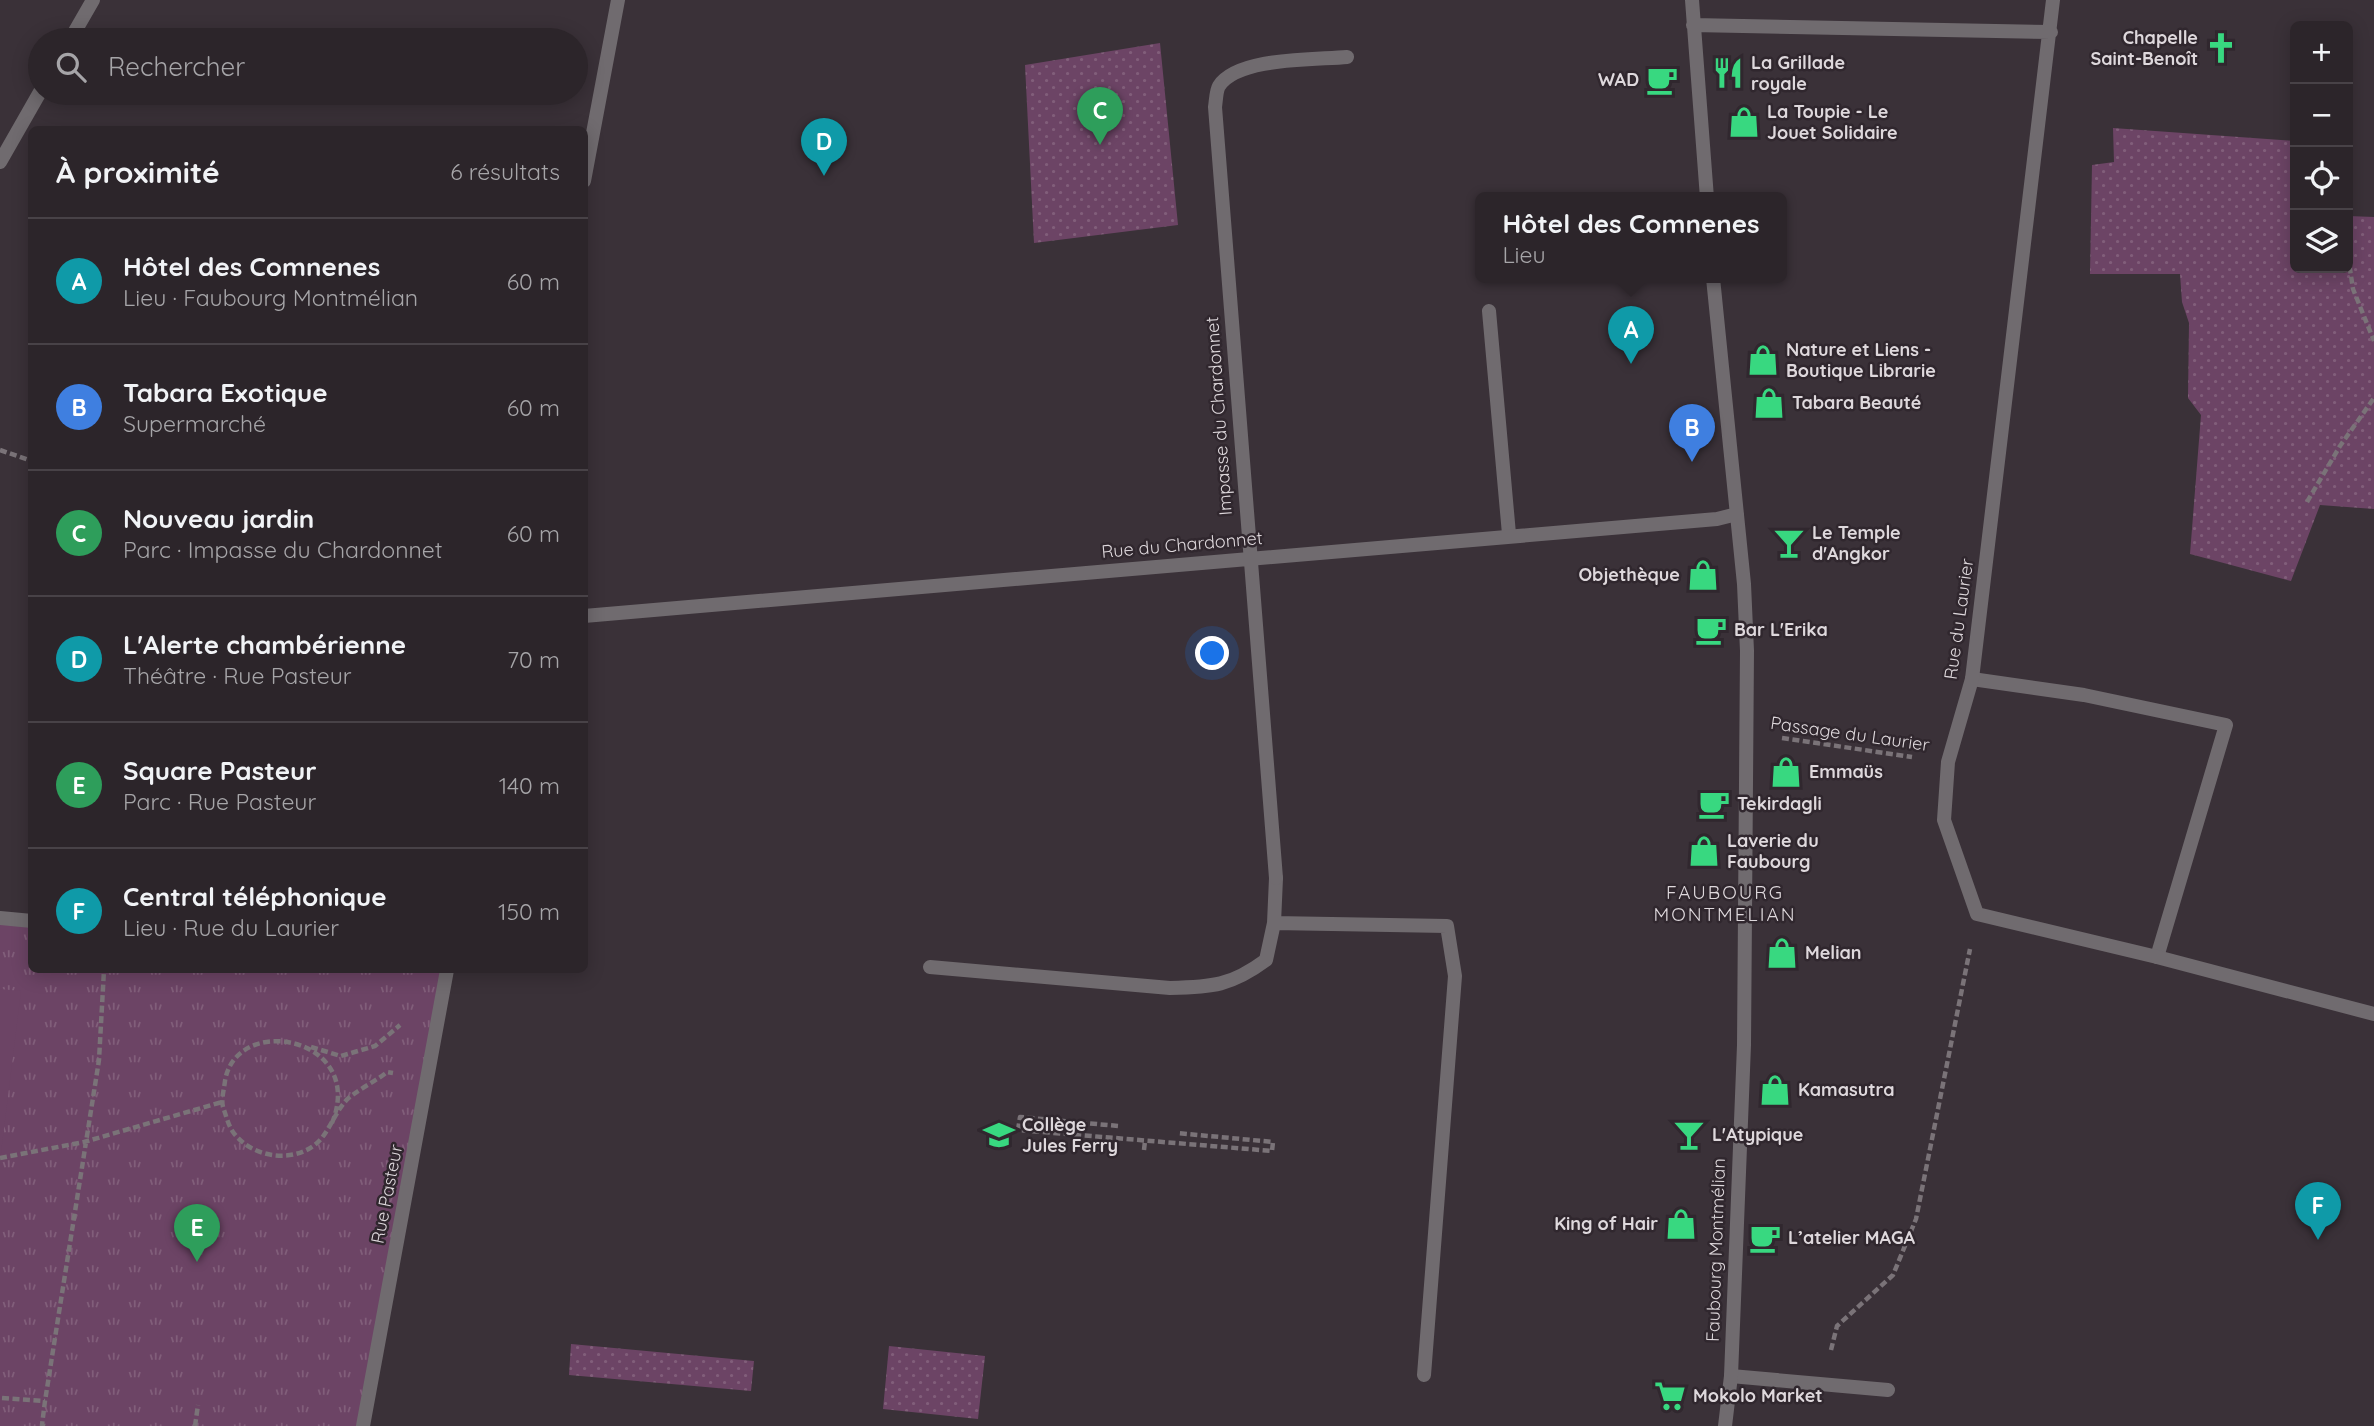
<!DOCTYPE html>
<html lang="fr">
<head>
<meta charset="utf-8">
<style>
  body { margin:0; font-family:Quicksand,sans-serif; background:#383136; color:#f1f3f6 }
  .controls { position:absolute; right:21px; top:21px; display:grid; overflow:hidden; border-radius:10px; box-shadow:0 4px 18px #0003 }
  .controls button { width:63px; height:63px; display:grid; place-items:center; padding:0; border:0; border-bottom:2px solid #484247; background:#2c252a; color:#f1f3f6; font:35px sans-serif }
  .you { position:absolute; left:1213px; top:654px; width:24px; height:24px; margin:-18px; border:5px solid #fff; border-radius:50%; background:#1a73e8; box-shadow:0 0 0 10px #1a73e833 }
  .badge { display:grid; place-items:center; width:46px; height:46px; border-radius:50%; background:#38d880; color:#fff; font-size:23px; font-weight:700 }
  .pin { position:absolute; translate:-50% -58px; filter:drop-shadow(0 2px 4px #0008) }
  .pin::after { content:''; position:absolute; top:37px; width:24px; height:21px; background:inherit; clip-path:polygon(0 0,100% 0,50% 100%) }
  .popup { position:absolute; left:1475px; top:192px; width:312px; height:91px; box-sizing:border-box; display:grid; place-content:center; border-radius:10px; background:#2c252a; filter:drop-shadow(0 2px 5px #0005); font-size:23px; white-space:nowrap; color:#a6a5a8 }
  .popup b { font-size:26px; color:#f1f3f6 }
  .popup::after { content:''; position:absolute; left:50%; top:100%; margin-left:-14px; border:14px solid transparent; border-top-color:#2c252a }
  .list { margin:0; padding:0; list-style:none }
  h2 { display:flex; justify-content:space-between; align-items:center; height:91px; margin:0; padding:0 28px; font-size:30px }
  h2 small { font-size:23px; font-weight:400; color:#a6a5a8 }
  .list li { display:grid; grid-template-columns:46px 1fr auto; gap:21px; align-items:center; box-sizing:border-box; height:126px; padding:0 28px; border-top:2px solid #484247 }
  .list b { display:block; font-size:26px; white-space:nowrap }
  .list p { margin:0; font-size:23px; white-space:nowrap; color:#a6a5a8 }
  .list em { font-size:23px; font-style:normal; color:#a6a5a8 }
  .icon { flex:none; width:38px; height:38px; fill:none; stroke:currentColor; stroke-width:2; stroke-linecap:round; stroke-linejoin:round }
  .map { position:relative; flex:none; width:2374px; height:1426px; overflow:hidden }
  .search { position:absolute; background:#2c252a; box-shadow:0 4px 18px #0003; left:28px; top:28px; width:560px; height:77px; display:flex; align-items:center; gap:18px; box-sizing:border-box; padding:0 24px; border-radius:38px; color:#a6a5a8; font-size:26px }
  .panel { position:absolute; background:#2c252a; box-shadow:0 4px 18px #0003; left:28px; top:126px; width:560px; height:847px; border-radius:10px }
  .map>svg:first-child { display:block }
  .grass { fill:url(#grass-dots) }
  .park { fill:url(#park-tufts) }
  .pitch { fill:#6c4465 }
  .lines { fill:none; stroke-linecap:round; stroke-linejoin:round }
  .path { stroke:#7a7378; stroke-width:4.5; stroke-dasharray:7 3.5; stroke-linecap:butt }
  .lane { stroke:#706b6f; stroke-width:14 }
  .street { stroke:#706b6f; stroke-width:14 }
  .labels { text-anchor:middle; stroke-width:5; stroke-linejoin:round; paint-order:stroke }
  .poi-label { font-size:18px; font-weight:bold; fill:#ded8dc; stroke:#30272e; text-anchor:start }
  .street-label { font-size:18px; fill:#ded8dc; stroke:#30272e }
  .neighbourhood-label { font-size:19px; letter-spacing:2px; fill:#ded8dc; stroke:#30272e }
</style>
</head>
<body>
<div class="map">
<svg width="2374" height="1426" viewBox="0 0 2374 1426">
  <defs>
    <pattern id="grass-dots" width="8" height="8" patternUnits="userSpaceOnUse" patternTransform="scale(1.75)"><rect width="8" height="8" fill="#6c4465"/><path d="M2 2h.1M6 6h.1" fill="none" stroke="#815e7a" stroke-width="1.8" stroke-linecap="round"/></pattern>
    <pattern id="park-tufts" width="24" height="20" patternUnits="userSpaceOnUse" patternTransform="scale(1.75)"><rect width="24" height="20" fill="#6c4465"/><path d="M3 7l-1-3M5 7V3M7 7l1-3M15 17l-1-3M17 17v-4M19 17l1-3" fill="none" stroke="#815e7a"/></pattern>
  </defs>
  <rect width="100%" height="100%" fill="#3a3138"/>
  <path class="grass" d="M 1160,43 L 1178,225 L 1034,243 L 1025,65 Z
    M 2113,128 L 2295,141 L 2295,268 L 2348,268 L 2348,216 L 2374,217 L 2374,509 L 2320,505 L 2291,581 L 2190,554 L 2201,415 L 2188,398 L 2189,323 L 2182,302 L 2180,274 L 2090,274 L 2092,165 L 2114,162 Z
    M 571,1344 L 754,1361 L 751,1391 L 569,1375 Z
    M 889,1346 L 985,1356 L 978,1419 L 883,1409 Z"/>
  <path class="park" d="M 0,918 L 31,921 L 32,970 L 447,970 L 363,1426 L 0,1426 Z"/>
  <path class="pitch" d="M 0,989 L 21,991 L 0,1161 Z"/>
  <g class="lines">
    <path class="path" d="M 2348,256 L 2353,289 L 2374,341
      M 0,450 L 32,461
      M 2307,502 L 2340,446 L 2374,398
      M 1782,738 L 1912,757
      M 311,1047 L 341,1056 L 375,1046 L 400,1025
      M 332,1123 C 367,1037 236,1012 225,1081 C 224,1090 221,1099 223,1107 C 226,1115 228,1125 233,1132 C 252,1159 298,1165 321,1139 C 330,1128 335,1114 344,1103 C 351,1093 375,1082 387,1072 L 393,1073
      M 1118,1126 L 1020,1117 L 1018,1130 L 1272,1151 L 1273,1142 L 1177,1133
      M 1144,1150 L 1145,1141
      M 0,1158 L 84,1142 L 222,1102
      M 1831,1350 L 1837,1326 L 1893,1275 L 1916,1219 L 1970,949
      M 2,1398 L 45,1401
      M 45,1426 L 42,1425 L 45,1401 L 99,1060 L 104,970
      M 195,1426 L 198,1405"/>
    <path class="lane" d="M 1489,311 L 1509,534
      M 1972,679 L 2084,695 L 2226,725 L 2157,957
      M 1274,923 L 1447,926 L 1455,976 L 1424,1375
      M 930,967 L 1170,988 C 1212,987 1231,986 1266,960 L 1274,923 L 1276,878
      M 1731,1376 L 1888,1390"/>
    <path class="street" d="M 1692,0 L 1707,198
      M 2053,0 L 1972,679 L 1948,762 L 1944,820 L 1977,914 L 2157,957 L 2374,1014
      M 1693,25 L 2051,32
      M 70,40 L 93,0
      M 0,162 L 40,92
      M 584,181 L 618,0
      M 1713,278 L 1744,584 L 1747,651 L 1744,1045 L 1731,1376 L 1725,1426
      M 584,616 L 1717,519 L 1737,514
      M 1276,878 L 1215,107 C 1216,101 1216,91 1219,86 C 1238,57 1315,60 1347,57
      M 0,918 L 32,921
      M 363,1426 L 447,970"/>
  </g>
  <defs>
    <symbol id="church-bare" viewBox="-9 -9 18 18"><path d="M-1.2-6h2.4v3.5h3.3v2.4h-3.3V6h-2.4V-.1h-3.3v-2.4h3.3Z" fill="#38d880" stroke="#30272e" stroke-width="2.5" paint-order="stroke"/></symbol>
    <symbol id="restaurant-bare" viewBox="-9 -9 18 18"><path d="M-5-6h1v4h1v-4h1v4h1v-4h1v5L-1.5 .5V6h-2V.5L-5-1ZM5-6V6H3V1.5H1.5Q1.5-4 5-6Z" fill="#38d880" stroke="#30272e" stroke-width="2.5" paint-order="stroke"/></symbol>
    <symbol id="cafe-bare" viewBox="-9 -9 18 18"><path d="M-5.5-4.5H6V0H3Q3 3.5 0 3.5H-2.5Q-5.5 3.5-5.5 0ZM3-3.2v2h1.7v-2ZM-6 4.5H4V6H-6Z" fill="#38d880" stroke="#30272e" stroke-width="2.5" paint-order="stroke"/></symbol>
    <symbol id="shop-bare" viewBox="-9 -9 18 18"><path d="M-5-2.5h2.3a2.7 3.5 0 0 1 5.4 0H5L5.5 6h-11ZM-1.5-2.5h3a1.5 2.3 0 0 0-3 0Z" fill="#38d880" stroke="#30272e" stroke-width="2.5" paint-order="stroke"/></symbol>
    <symbol id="bar-bare" viewBox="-9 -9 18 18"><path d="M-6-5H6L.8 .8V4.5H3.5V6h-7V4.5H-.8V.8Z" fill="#38d880" stroke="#30272e" stroke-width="2.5" paint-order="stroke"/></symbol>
    <symbol id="school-bare" viewBox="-9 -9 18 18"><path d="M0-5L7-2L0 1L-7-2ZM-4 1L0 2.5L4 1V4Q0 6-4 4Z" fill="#38d880" stroke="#30272e" stroke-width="2.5" paint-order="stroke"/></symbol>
    <symbol id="supermarket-bare" viewBox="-9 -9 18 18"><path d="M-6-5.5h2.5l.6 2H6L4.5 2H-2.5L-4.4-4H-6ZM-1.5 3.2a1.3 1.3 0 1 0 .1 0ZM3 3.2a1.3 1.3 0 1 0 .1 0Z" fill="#38d880" stroke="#30272e" stroke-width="2.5" paint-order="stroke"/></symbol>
  </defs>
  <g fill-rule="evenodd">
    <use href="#church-bare" x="2199" y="26" width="44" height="44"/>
    <use href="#restaurant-bare" x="1706" y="51" width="44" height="44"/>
    <use href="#cafe-bare" x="1640" y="58" width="44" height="44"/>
    <use href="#shop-bare" x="1722" y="100" width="44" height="44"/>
    <use href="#shop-bare" x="1741" y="338" width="44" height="44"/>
    <use href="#shop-bare" x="1747" y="381" width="44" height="44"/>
    <use href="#bar-bare" x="1767" y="521" width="44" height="44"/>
    <use href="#shop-bare" x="1681" y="553" width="44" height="44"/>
    <use href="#cafe-bare" x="1689" y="608" width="44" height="44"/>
    <use href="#shop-bare" x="1764" y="750" width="44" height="44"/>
    <use href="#cafe-bare" x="1692" y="782" width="44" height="44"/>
    <use href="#shop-bare" x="1682" y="829" width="44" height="44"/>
    <use href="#shop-bare" x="1760" y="931" width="44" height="44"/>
    <use href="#shop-bare" x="1753" y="1068" width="44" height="44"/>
    <use href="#school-bare" x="977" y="1113" width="44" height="44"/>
    <use href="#bar-bare" x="1667" y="1113" width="44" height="44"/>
    <use href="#shop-bare" x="1659" y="1202" width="44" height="44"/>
    <use href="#cafe-bare" x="1743" y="1216" width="44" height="44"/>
    <use href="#supermarket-bare" x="1648" y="1374" width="44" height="44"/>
  </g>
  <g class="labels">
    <g class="poi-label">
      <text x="2198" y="44" text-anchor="end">Chapelle<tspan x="2198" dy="21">Saint-Benoît</tspan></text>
      <text x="1751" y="69">La Grillade<tspan x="1751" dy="21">royale</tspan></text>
      <text x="1639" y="86" text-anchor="end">WAD</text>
      <text x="1767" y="118">La Toupie - Le<tspan x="1767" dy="21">Jouet Solidaire</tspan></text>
      <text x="1786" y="356">Nature et Liens -<tspan x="1786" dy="21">Boutique Librarie</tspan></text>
      <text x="1792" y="409">Tabara Beauté</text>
      <text x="1812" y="539">Le Temple<tspan x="1812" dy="21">d'Angkor</tspan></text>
      <text x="1680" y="581" text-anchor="end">Objethèque</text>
      <text x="1734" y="636">Bar L'Erika</text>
      <text x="1809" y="778">Emmaüs</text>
      <text x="1737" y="810">Tekirdagli</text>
      <text x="1727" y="847">Laverie du<tspan x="1727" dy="21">Faubourg</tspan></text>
      <text x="1805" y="959">Melian</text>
      <text x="1798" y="1096">Kamasutra</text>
      <text x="1022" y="1131">Collège<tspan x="1022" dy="21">Jules Ferry</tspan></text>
      <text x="1712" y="1141">L'Atypique</text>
      <text x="1658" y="1230" text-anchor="end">King of Hair</text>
      <text x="1788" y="1244">L’atelier MAGA</text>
      <text x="1693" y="1402">Mokolo Market</text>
    </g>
    <g class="street-label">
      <text transform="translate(1219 416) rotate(-94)" y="6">Impasse du Chardonnet</text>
      <text transform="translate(1182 545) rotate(-5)" y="6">Rue du Chardonnet</text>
      <text transform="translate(1959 619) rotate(-82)" y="6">Rue du Laurier</text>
      <text transform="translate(1850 734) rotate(8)" y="6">Passage du Laurier</text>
      <text transform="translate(387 1194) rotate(-79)" y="6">Rue Pasteur</text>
      <text transform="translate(1716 1250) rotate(-88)" y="6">Faubourg Montmélian</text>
    </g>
    <g class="neighbourhood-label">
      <text x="1725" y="899">FAUBOURG<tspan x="1725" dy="22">MONTMELIAN</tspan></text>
    </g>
  </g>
</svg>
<div class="controls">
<button>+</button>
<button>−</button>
<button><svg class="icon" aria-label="locate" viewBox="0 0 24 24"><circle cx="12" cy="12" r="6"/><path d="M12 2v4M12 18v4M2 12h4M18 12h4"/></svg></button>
<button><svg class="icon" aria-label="layers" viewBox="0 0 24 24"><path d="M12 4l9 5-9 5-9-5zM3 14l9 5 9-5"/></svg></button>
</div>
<div class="you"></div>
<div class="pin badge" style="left:1631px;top:364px;background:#0f9aa8">A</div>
<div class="popup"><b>Hôtel des Comnenes</b>Lieu</div>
<div class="pin badge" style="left:1692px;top:462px;background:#3f7fe0">B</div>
<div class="pin badge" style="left:1100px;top:145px;background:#2e9e5b">C</div>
<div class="pin badge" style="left:824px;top:176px;background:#0f9aa8">D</div>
<div class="pin badge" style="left:197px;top:1262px;background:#2e9e5b">E</div>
<div class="pin badge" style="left:2318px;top:1240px;background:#0f9aa8">F</div>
<div class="search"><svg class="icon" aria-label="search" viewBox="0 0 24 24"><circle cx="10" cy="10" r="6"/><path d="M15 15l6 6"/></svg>Rechercher</div>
<section class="panel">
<h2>À proximité<small>6 résultats</small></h2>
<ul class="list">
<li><span class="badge" style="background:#0f9aa8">A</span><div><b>Hôtel des Comnenes</b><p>Lieu · Faubourg Montmélian</p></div><em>60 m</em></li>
<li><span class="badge" style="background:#3f7fe0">B</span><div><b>Tabara Exotique</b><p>Supermarché</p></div><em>60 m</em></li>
<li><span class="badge" style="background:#2e9e5b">C</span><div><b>Nouveau jardin</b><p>Parc · Impasse du Chardonnet</p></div><em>60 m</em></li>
<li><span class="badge" style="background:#0f9aa8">D</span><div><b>L'Alerte chambérienne</b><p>Théâtre · Rue Pasteur</p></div><em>70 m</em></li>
<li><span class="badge" style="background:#2e9e5b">E</span><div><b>Square Pasteur</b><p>Parc · Rue Pasteur</p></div><em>140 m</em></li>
<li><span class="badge" style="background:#0f9aa8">F</span><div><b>Central téléphonique</b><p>Lieu · Rue du Laurier</p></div><em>150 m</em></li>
</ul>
</section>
</div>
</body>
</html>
